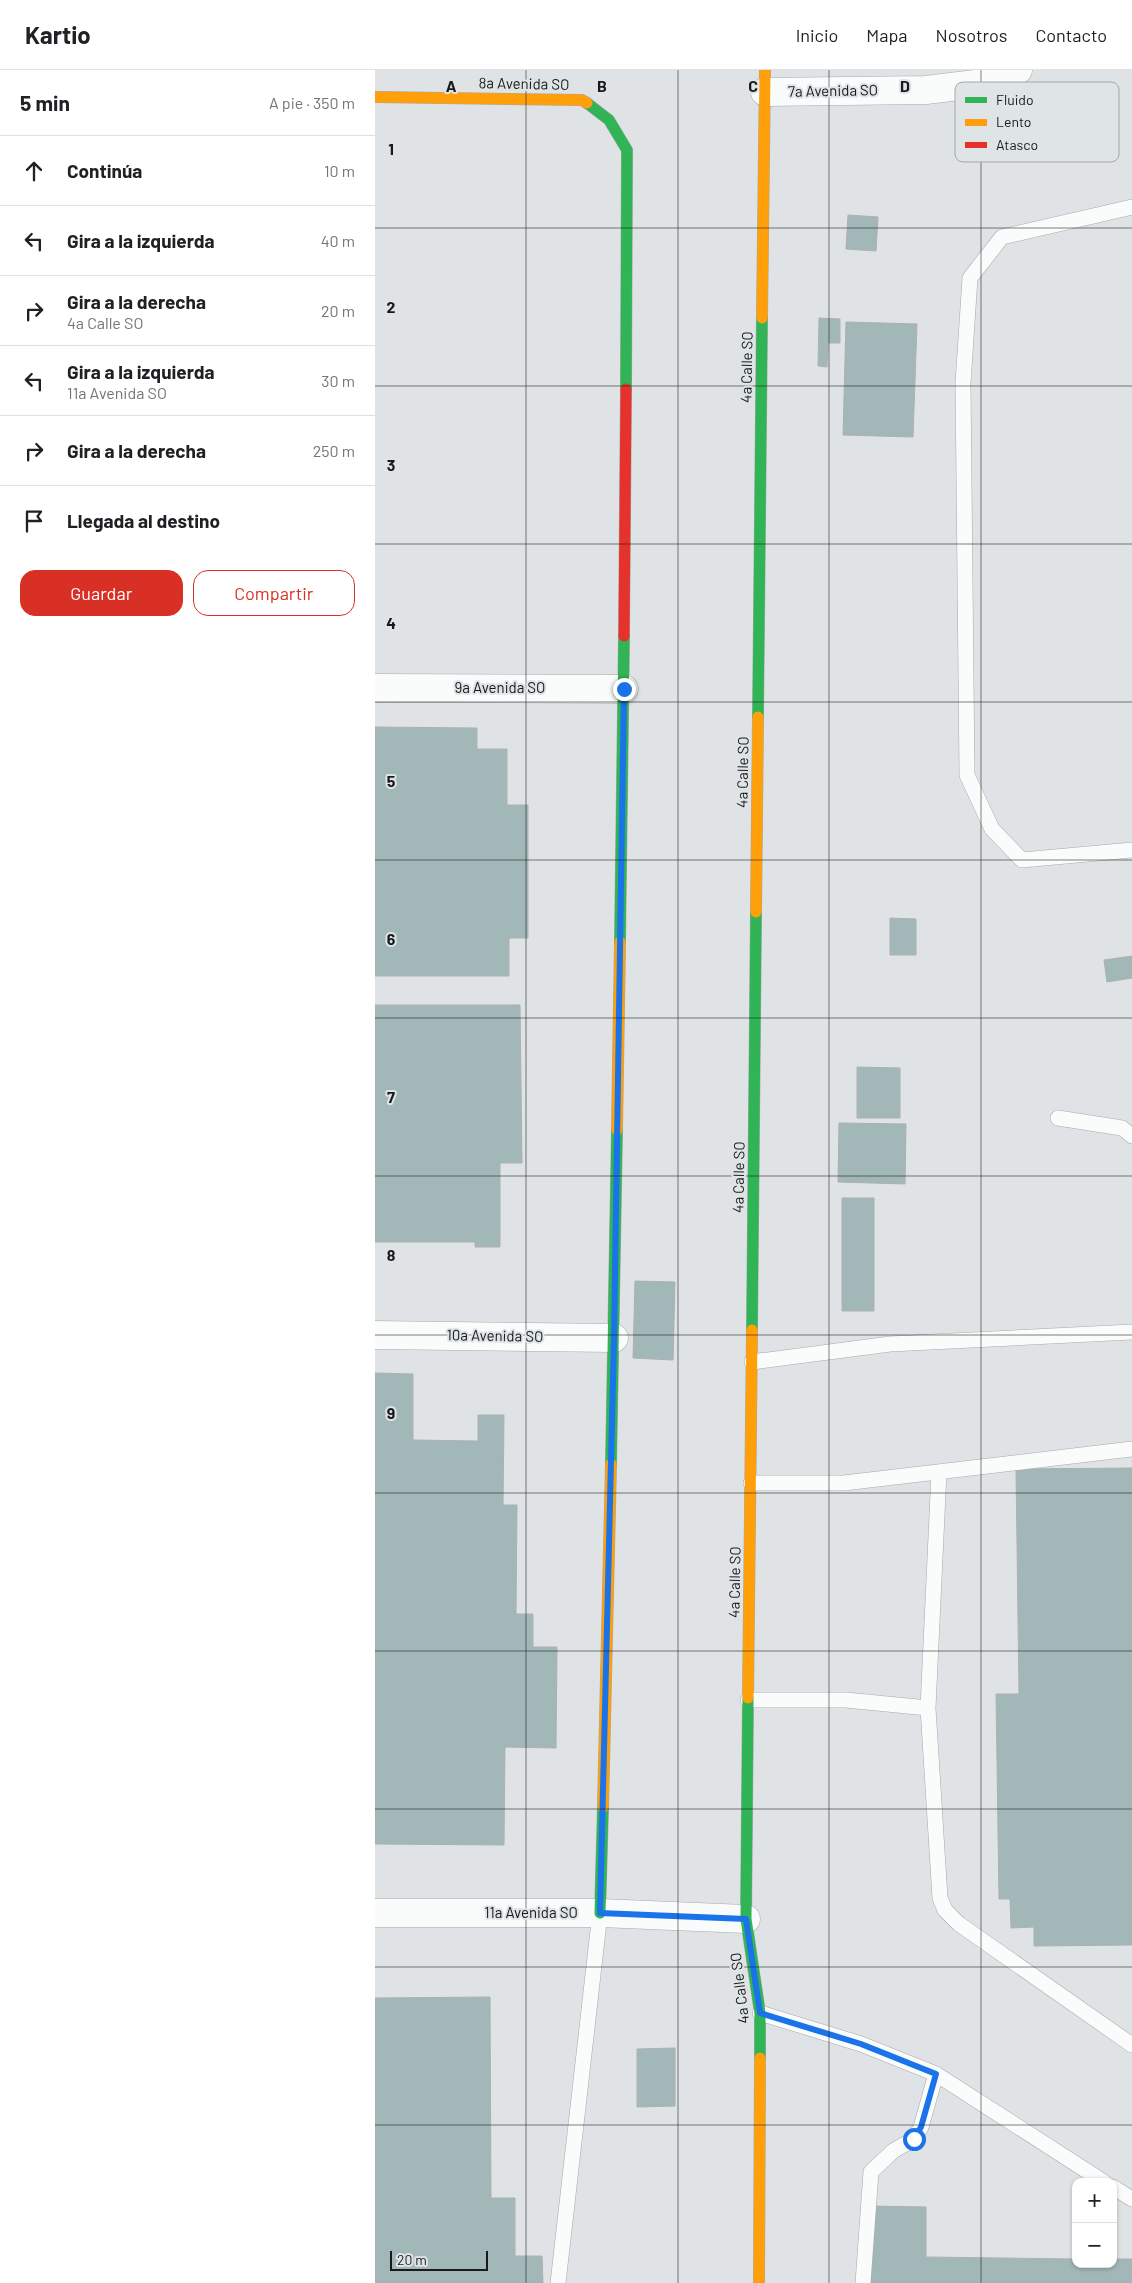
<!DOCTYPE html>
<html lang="es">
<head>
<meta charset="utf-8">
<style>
  body { margin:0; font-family:Barlow,sans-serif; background:#f6f6f6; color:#202124 }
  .controls { position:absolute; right:15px; bottom:15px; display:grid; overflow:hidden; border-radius:10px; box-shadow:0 1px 4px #0004 }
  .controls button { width:45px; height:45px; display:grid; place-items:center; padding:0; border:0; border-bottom:1px solid #e0e0e0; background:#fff; color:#202124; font:25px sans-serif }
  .scale { position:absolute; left:15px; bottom:12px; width:98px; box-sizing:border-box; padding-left:5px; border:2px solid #17191a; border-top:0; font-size:14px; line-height:18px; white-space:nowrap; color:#17191a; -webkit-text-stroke:4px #dfe4e6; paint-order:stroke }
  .stop { position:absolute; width:15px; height:15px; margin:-11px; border:4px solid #1a73e8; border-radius:50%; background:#fff }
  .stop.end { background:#1a73e8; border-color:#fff; box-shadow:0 1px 5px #0008 }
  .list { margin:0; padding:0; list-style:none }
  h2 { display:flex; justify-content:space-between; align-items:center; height:65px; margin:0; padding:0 20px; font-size:21px }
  h2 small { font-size:16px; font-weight:400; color:#757577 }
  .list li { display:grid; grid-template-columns:32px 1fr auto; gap:15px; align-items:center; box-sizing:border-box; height:70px; padding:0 20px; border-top:1px solid #e0e0e0 }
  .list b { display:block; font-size:19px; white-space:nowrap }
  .list p { margin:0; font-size:16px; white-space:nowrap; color:#757577 }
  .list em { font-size:16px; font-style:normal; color:#757577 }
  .actions { display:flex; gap:10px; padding:15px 20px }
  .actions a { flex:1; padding:11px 0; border:1px solid #d93025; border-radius:15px; text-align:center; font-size:18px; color:#d93025 }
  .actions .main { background:#d93025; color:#fff }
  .icon { flex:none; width:28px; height:28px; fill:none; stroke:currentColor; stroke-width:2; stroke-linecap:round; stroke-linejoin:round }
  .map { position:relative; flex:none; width:757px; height:2213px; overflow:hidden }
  header { display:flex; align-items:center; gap:30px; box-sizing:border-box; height:70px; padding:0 25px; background:#fff; border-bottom:1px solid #e0e0e0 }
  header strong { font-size:24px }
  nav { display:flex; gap:28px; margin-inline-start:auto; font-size:18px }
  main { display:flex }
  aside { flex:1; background:#fff }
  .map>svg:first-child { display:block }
  .building { fill:#a1b7b8; stroke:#aeb0b1 }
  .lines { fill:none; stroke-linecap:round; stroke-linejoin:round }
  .lane-casing { stroke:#a6a9aa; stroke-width:16 }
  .street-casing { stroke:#a6a9aa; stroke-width:29 }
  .fast-casing { stroke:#a6a9aa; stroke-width:12 }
  .slow-casing { stroke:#a6a9aa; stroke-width:12 }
  .jam-casing { stroke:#a6a9aa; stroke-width:12 }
  .lane { stroke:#fafbfb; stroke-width:15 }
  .street { stroke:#fafbfb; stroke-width:28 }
  .fast { stroke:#30b455; stroke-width:11 }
  .slow { stroke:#ff9f0a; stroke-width:11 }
  .jam { stroke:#e5322d; stroke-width:11 }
  .route { stroke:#1a73e8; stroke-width:6 }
  .grid { fill:none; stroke:#17191a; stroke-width:1; stroke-opacity:0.55 }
  .labels { text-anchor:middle; stroke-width:4; stroke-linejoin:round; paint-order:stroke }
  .street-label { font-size:15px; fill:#17191a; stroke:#dfe4e6 }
  .key { fill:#dfe4e6; stroke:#a3a7a9; stroke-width:1 }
  .key-label { font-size:14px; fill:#17191a }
  .grid-label { font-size:16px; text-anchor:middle; font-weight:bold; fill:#17191a; stroke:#dfe4e6; stroke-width:4; stroke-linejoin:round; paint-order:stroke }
</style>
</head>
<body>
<header>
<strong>Kartio</strong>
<nav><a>Inicio</a><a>Mapa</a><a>Nosotros</a><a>Contacto</a></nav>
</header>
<main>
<aside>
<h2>5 min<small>A pie · 350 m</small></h2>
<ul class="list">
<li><svg class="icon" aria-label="ahead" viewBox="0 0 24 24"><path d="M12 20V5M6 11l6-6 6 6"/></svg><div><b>Continúa</b></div><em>10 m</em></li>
<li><svg class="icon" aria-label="left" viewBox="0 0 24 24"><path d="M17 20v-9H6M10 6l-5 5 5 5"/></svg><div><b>Gira a la izquierda</b></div><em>40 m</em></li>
<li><svg class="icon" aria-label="right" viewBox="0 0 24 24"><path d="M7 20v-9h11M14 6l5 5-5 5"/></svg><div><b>Gira a la derecha</b><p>4a Calle SO</p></div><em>20 m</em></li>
<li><svg class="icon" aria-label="left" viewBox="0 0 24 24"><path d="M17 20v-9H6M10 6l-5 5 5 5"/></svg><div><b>Gira a la izquierda</b><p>11a Avenida SO</p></div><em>30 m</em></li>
<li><svg class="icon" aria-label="right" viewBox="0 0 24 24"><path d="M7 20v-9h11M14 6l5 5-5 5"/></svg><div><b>Gira a la derecha</b></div><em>250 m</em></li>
<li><svg class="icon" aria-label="arrive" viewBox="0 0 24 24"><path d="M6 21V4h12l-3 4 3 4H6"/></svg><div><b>Llegada al destino</b></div></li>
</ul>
<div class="actions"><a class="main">Guardar</a><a>Compartir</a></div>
</aside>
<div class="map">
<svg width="757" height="2213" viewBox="0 0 757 2213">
  <rect width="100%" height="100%" fill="#e0e3e5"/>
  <path class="building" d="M 473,145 L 503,147 L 501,181 L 471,179 Z
    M 444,248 L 465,249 L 465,273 L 453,273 L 452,297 L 443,296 Z
    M 471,252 L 542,254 L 538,367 L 468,365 Z
    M 0,657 L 102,658 L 102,679 L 132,679 L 132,735 L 153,735 L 153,868 L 134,868 L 134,906 L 0,906 Z
    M 515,848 L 541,849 L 541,885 L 515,885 Z
    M 757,886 L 757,908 L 732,912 L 729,890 Z
    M 0,935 L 145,935 L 147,1093 L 125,1093 L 125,1177 L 100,1177 L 100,1172 L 0,1172 Z
    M 482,997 L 525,998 L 525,1048 L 482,1048 Z
    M 464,1053 L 531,1054 L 530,1114 L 463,1112 Z
    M 467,1128 L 499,1128 L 499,1241 L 467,1241 Z
    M 260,1211 L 300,1212 L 298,1290 L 258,1288 Z
    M 0,1303 L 38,1304 L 38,1370 L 103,1371 L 103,1345 L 129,1345 L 128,1435 L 142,1435 L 141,1544 L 158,1544 L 158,1577 L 182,1577 L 181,1678 L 130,1677 L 129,1775 L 0,1774 Z
    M 757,1398 L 757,1875 L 659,1876 L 659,1857 L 636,1858 L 635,1829 L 624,1829 L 621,1624 L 644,1624 L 641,1399 Z
    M 115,1927 L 116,2128 L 140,2128 L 140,2186 L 167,2186 L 168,2213 L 0,2213 L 0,1928 Z
    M 300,1978 L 300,2036 L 262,2037 L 262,1979 Z
    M 496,2136 L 551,2137 L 551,2187 L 701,2189 L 701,2194 L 738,2194 L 738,2189 L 757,2189 L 757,2213 L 495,2213 Z"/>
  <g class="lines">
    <defs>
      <path id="lane" d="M 757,137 L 627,167 L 595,208 L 588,313 L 592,705 L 617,759 L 647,790 L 757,780
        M 683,1048 L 747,1058 L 757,1066
        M 377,1292 L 515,1274 L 757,1262
        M 564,1402 L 553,1638 L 565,1828 L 570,1840 L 584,1854 L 757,1975
        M 376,1413 L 469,1413 L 757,1379
        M 373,1630 L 471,1630 L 553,1638
        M 385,1943 L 486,1974 L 561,2004 L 729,2112
        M 738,2117 L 757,2129
        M 183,2213 L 225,1843
        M 488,2213 L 496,2102 L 518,2081 L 539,2069 L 546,2057 L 561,2004"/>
      <path id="street" d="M 390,22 L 551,20 L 608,13 L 643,0
        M 0,618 L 249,619
        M 0,1265 L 239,1268
        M 0,1843 L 225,1843 L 371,1849"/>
      <path id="fast" d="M 212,33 L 234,50 L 252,80 L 251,319
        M 383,647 L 387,248
        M 245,872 L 249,566
        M 377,1260 L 381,842
        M 236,1394 L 242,1060
        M 373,1628 L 371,1849 L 385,1943 L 385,1988
        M 225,1843 L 228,1737"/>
      <path id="slow" d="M 0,27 L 207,30 L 212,33
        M 387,248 L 390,0
        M 381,842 L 383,647
        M 242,1060 L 245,872
        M 373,1628 L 377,1260
        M 228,1737 L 236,1394
        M 384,2213 L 385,1988"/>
      <path id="jam" d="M 249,566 L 251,319"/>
    </defs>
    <use href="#lane" class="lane-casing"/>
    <use href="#street" class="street-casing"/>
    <use href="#fast" class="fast-casing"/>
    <use href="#slow" class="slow-casing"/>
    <use href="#jam" class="jam-casing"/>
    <use href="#lane" class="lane"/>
    <use href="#street" class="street"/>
    <use href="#fast" class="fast"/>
    <use href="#slow" class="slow"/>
    <use href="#jam" class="jam"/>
  </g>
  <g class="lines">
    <path class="route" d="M 249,619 L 239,1268 L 225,1843 L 371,1849 L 385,1943 L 486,1974 L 561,2004 L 546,2057 L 539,2069"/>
  </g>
  <path class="grid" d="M 151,0 L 151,2213M 303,0 L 303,2213M 454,0 L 454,2213M 606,0 L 606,2213M 0,158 L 757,158M 0,316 L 757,316M 0,474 L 757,474M 0,632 L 757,632M 0,790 L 757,790M 0,948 L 757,948M 0,1106 L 757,1106M 0,1265 L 757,1265M 0,1423 L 757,1423M 0,1581 L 757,1581M 0,1739 L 757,1739M 0,1897 L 757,1897M 0,2055 L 757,2055"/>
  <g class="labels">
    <g class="street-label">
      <text transform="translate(149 14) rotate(1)" y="5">8a Avenida SO</text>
      <text transform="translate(458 21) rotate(-1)" y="5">7a Avenida SO</text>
      <text transform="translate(372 297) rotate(-89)" y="5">4a Calle SO</text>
      <text x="125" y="623">9a Avenida SO</text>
      <text transform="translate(368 702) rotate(-89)" y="5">4a Calle SO</text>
      <text transform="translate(364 1107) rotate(-89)" y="5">4a Calle SO</text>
      <text transform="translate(120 1266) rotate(1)" y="5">10a Avenida SO</text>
      <text transform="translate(360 1512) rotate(-89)" y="5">4a Calle SO</text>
      <text x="156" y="1848">11a Avenida SO</text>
      <text transform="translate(365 1918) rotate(-97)" y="5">4a Calle SO</text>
    </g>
  </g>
  <rect x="580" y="12" width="164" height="80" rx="8" class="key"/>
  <rect x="590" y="27" width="22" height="6" fill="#30b455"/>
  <rect x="590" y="49" width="22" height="7" fill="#ff9f0a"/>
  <rect x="590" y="72" width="22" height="6" fill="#e5322d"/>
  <g class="key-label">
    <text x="621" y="35">Fluido</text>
    <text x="621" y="57">Lento</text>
    <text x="621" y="80">Atasco</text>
  </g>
  <g class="grid-label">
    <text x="76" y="22">A</text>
    <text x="227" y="22">B</text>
    <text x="378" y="22">C</text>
    <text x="530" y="22">D</text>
    <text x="16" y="85">1</text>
    <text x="16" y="243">2</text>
    <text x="16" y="401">3</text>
    <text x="16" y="559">4</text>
    <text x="16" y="717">5</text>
    <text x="16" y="875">6</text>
    <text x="16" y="1033">7</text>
    <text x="16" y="1191">8</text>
    <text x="16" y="1349">9</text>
  </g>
</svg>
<div class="controls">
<button>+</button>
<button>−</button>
</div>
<div class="scale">20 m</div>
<div class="stop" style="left:539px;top:2069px"></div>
<div class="stop end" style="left:249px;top:619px"></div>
</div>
</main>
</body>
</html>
